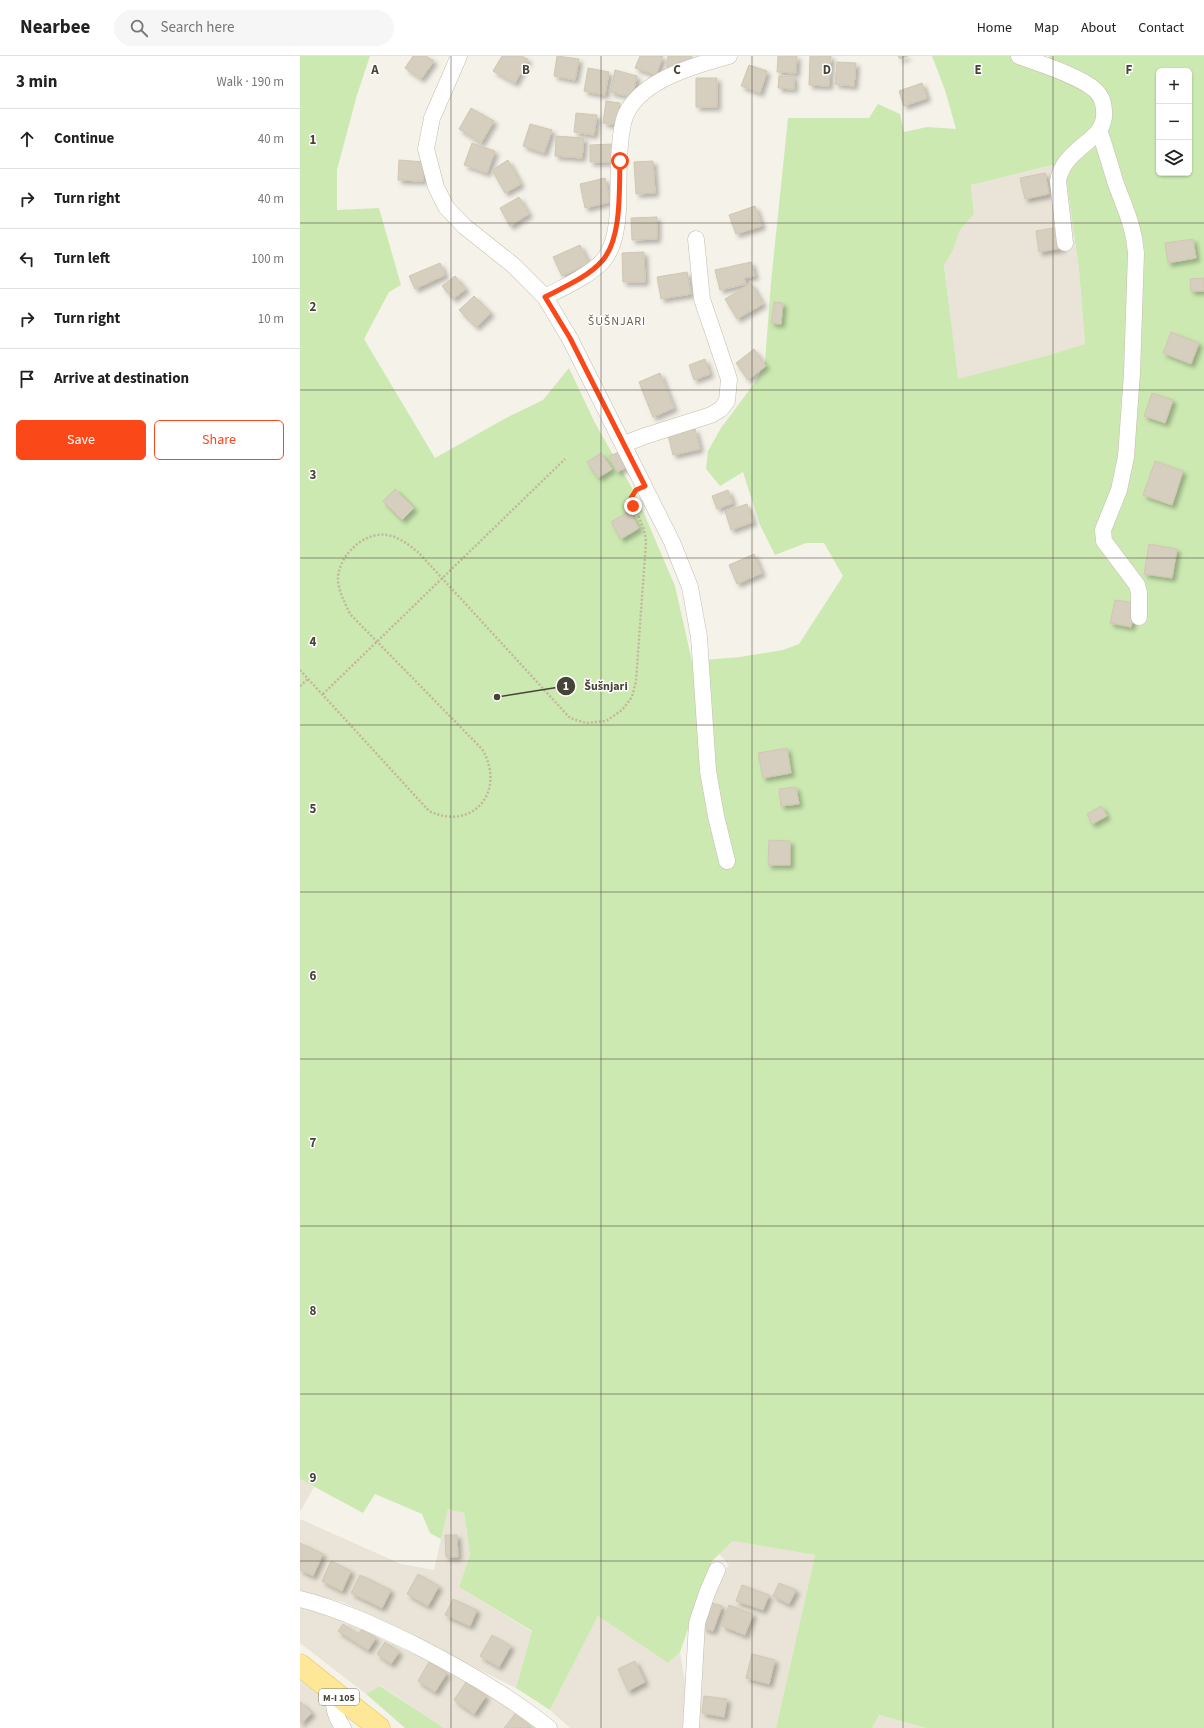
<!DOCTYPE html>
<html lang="en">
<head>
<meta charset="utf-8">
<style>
  body { margin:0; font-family:"Source Sans 3",sans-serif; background:#f6f6f6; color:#222 }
  .controls { position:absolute; right:12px; top:12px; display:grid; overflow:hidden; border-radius:6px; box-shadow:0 1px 3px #0004 }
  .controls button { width:36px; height:36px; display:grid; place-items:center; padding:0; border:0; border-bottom:1px solid #e0e0e0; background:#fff; color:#222; font:20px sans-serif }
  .stop { position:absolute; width:12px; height:12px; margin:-9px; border:3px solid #fb4819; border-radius:50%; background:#fff }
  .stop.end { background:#fb4819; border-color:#fff; box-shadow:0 1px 4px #0008 }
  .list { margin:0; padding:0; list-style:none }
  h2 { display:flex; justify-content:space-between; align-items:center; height:52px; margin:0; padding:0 16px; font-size:17px }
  h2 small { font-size:13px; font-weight:400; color:#767676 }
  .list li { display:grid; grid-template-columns:26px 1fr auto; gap:12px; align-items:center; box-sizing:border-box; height:60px; padding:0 16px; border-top:1px solid #e0e0e0 }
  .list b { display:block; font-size:15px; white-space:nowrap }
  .list em { font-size:13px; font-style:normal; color:#767676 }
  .actions { display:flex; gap:8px; padding:12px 16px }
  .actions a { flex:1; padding:9px 0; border:1px solid #fb4819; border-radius:6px; text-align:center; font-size:14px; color:#fb4819 }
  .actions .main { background:#fb4819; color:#fff }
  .icon { flex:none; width:22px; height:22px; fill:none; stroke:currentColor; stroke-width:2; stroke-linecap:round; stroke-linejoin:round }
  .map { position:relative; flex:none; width:904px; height:1672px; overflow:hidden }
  header { display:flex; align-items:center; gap:24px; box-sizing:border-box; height:56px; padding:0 20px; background:#fff; border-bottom:1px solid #e0e0e0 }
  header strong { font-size:19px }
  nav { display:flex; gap:22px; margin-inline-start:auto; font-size:14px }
  .search { width:280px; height:36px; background:#f6f6f6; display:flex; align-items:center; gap:10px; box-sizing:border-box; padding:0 14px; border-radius:22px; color:#767676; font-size:15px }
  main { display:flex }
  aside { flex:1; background:#fff }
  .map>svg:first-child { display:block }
  .residential { fill:#e9e4d7 }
  .green { fill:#cde9b2; fill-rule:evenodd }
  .building { fill:#d6cebe; stroke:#d1c7b1; filter:url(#shadow) }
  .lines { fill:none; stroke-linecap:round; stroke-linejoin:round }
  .street-casing { stroke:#c3bdae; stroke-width:17 }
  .primary-casing { stroke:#e5c667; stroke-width:23 }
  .path { stroke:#c2b79c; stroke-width:2.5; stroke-dasharray:2 2; stroke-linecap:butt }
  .street { stroke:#fff; stroke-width:16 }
  .primary { stroke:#ffe798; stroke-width:22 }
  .route { stroke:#fb4819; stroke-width:5 }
  .grid { fill:none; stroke:#484337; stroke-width:1; stroke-opacity:0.55 }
  .labels { text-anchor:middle; stroke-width:3; stroke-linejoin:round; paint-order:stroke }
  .shield { fill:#fff; stroke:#7f7b73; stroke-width:1 }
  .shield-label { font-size:10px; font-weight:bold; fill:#484337 }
  .neighbourhood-label { font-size:12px; letter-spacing:1px; fill:#6b614e; stroke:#fff }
  .grid-label { font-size:13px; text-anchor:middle; font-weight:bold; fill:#484337; stroke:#fff; stroke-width:3; stroke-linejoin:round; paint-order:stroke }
  .leader { fill:none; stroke:#484337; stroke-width:1.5 }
  .callout-dot { fill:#484337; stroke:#fff; stroke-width:1.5 }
  .mark-label { font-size:12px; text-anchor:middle; font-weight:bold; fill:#fff }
  .callout-label { font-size:12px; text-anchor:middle; font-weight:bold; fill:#484337; stroke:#fff; stroke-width:3; stroke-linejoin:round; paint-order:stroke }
</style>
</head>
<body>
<header>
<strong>Nearbee</strong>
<div class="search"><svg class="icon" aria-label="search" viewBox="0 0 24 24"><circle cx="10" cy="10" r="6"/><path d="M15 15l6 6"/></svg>Search here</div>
<nav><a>Home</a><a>Map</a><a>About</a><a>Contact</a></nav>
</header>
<main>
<aside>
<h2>3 min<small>Walk · 190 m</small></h2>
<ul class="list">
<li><svg class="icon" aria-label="ahead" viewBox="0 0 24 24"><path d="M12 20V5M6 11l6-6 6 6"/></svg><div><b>Continue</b></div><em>40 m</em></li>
<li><svg class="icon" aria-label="right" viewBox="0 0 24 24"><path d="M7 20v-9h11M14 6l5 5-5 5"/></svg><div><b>Turn right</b></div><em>40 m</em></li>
<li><svg class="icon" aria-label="left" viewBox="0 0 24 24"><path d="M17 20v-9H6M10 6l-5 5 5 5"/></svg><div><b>Turn left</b></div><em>100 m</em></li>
<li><svg class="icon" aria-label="right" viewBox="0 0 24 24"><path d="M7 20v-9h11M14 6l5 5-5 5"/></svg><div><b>Turn right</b></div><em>10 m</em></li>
<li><svg class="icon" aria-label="arrive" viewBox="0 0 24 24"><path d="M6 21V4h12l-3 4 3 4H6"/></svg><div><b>Arrive at destination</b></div></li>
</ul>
<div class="actions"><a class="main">Save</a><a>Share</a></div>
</aside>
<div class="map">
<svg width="904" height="1672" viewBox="0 0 904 1672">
  <defs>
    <filter id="shadow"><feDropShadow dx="3.5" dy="3.5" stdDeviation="2" flood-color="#0004"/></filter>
  </defs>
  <rect width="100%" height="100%" fill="#f5f2e9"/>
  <path class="residential" d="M 752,109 L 767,128 L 779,214 L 785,288 L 749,299 L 657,324 L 644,208 L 653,194 L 660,174 L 674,158 L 671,129 Z
    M 0,1423 L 14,1431 L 0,1456 Z
    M 148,1452 L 164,1457 L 170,1499 L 159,1531 L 232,1576 L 216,1632 L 43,1546 L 0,1536 L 0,1463 L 101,1508 L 134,1514 Z
    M 433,1485 L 515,1499 L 476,1672 L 397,1672 L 402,1576 L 421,1519 L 429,1509 L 419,1498 Z
    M 0,1549 L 46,1566 L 120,1601 L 204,1648 L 235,1672 L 144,1672 L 81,1630 L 66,1638 L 0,1587 Z
    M 298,1560 L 368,1607 L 380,1596 L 385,1627 L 385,1672 L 270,1672 L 250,1654 Z
    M 0,1624 L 25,1644 L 29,1651 L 34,1672 L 0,1672 Z
    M 579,1659 L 626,1672 L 572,1672 Z"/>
  <path class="green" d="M 0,0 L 70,0 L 57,39 L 37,114 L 37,154 L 79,152 L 101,229 L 89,236 L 64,283 L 135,402 L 206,362 L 243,344 L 269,312 L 295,367 L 337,441 L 375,530 L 392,605 L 440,601 L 483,594 L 499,588 L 543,520 L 524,487 L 506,487 L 475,499 L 460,469 L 443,416 L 420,430 L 406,413 L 408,395 L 421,372 L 456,325 L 465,306 L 471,226 L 488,62 L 569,62 L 578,48 L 600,58 L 604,76 L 627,71 L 656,73 L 645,34 L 632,0 L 711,0 L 735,14 L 750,0 L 904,0 L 904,1672 L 626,1672 L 579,1659 L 572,1672 L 476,1672 L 515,1499 L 433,1485 L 412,1505 L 380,1596 L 368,1607 L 298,1560 L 250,1654 L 216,1632 L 232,1575 L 159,1531 L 170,1499 L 164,1457 L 148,1453 L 141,1483 L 130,1477 L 122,1458 L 75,1438 L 63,1457 L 0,1423 ZM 859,15 L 889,15 L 889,117 L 859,117 ZM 752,109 L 767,128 L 779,214 L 785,288 L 749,299 L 658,323 L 644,209 L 653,194 L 660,174 L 674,158 L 671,129 Z
    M 80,1630 L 144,1672 L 105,1672 L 66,1638 Z"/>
  <path class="building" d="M 113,0 L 126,0 L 134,5 L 121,23 L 105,12 Z
    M 202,0 L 221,0 L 228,3 L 215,27 L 193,15 Z
    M 257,0 L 279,3 L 275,24 L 254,20 Z
    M 340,0 L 363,0 L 356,19 L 335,12 Z
    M 368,0 L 392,0 L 391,8 L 378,6 L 377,13 L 366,11 Z
    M 478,0 L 497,0 L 496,17 L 477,16 Z
    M 510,0 L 531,0 L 529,30 L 509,29 Z
    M 598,0 L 608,0 L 600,3 Z
    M 537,6 L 556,7 L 554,30 L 535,28 Z
    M 449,9 L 467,15 L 460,37 L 441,30 Z
    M 288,12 L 309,16 L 305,39 L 284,35 Z
    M 315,14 L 337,20 L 332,41 L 310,36 Z
    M 479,20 L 494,20 L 494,33 L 478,32 Z
    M 396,22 L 417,22 L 417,51 L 396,51 Z
    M 622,27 L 627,42 L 604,50 L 599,35 Z
    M 306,45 L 320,47 L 317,69 L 303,67 Z
    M 171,52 L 194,65 L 181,87 L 159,73 Z
    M 276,57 L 297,59 L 294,79 L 274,76 Z
    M 230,68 L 252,74 L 244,97 L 223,90 Z
    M 256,80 L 284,82 L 282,102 L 255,100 Z
    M 172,87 L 195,95 L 187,117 L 164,109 Z
    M 314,88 L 315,106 L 290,106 L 290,89 Z
    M 99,104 L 124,106 L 123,125 L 98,124 Z
    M 208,104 L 221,128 L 205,137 L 192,114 Z
    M 353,105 L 355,137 L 336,138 L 334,106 Z
    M 745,117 L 749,138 L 725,143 L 720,122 Z
    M 305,122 L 310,146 L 285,152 L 280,128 Z
    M 219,141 L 229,158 L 210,170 L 200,152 Z
    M 455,150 L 462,170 L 436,178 L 429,159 Z
    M 357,161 L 357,183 L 332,184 L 331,162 Z
    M 759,171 L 762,192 L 739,196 L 736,175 Z
    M 893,183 L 896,202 L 868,207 L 865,187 Z
    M 280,189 L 289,208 L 262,220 L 253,201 Z
    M 344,196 L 345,226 L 323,226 L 322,197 Z
    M 451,206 L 455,220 L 444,222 L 446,228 L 420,234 L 415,214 Z
    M 140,207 L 145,219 L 115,233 L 109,220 Z
    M 387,216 L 391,238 L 361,243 L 357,221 Z
    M 155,220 L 166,233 L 153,243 L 142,230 Z
    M 904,222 L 904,235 L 891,235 L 890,223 Z
    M 451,227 L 463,248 L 437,263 L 425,243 Z
    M 174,240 L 191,257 L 176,271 L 159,254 Z
    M 474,246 L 483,247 L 481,268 L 471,267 Z
    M 871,276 L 899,287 L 891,308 L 863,297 Z
    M 454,293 L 466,310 L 448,324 L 436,307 Z
    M 405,303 L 410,318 L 394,324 L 389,309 Z
    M 360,317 L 374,352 L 353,361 L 339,326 Z
    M 852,337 L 873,344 L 865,367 L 844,360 Z
    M 395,373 L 400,393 L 373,399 L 368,379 Z
    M 319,396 L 327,411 L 317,416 L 309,400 Z
    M 301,397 L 312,413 L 298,422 L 287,406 Z
    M 855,405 L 883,415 L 872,449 L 843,439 Z
    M 95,433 L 114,452 L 102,464 L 83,445 Z
    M 428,434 L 433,447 L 417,453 L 412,440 Z
    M 447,448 L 453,466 L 431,474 L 425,455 Z
    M 329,455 L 339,472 L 321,483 L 311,466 Z
    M 849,488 L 877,493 L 872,522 L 844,518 Z
    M 454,498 L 462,517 L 437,528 L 429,509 Z
    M 815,544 L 836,547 L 831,571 L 810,567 Z
    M 487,692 L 491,717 L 463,722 L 458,697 Z
    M 496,731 L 499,748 L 481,750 L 479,733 Z
    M 801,750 L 807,760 L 792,768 L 787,758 Z
    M 469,784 L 490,785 L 490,809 L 468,809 Z
    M 145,1479 L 157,1479 L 158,1501 L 146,1501 Z
    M 0,1487 L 23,1498 L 13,1520 L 0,1514 Z
    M 31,1505 L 51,1515 L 42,1535 L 22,1525 Z
    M 118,1518 L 139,1530 L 128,1550 L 107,1538 Z
    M 60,1519 L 91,1534 L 82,1552 L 51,1537 Z
    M 479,1527 L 496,1534 L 489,1548 L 473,1540 Z
    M 442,1529 L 469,1539 L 463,1554 L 436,1545 Z
    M 153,1543 L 177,1554 L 170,1570 L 145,1559 Z
    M 412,1547 L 422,1550 L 413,1575 L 403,1572 Z
    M 429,1549 L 453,1558 L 445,1579 L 422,1570 Z
    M 43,1568 L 58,1578 L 62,1573 L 76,1582 L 68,1594 L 38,1575 Z
    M 192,1579 L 211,1590 L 199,1611 L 180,1600 Z
    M 85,1586 L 99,1596 L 91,1608 L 77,1598 Z
    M 452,1598 L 475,1604 L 469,1628 L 446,1622 Z
    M 335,1605 L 345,1626 L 328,1635 L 318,1613 Z
    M 129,1606 L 147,1617 L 135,1636 L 118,1625 Z
    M 166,1626 L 186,1640 L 174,1658 L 154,1644 Z
    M 404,1640 L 427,1643 L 424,1661 L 402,1657 Z
    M 0,1645 L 12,1657 L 0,1668 Z
    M 215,1658 L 231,1672 L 204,1672 Z"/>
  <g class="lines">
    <defs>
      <path id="street" d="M 159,0 L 132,62 L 126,93 L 136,131 L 146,151 L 164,170 L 213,209 L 245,241 L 270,283 L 372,486 L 390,531 L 399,581 L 408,715 L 416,760 L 427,805
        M 719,0 C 738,7 780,20 795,34 C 802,40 804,47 804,55 C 805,62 802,71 798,76 C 783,92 762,101 758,125 L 765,187
        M 799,74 C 805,91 810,108 815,125 C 824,151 834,169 836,197 L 832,317 L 826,401 L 819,434 L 803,474 L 804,485 L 837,529 L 839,537 L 839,561
        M 245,241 C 264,231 287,221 302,206 C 314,193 317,172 318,155 C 319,130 317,79 326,58 C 342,24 395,9 429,0
        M 324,388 L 345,380 L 411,359 L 421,353 L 427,345 L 429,323 L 402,243 L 396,183
        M 0,1543 C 40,1553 78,1571 115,1589 C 162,1613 208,1639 249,1672
        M 35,1638 C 32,1651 36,1661 43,1672
        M 391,1672 L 397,1567 L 407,1537 L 417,1514"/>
      <path id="primary" d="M 0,1609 L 79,1672"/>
    </defs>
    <use href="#street" class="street-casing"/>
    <use href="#primary" class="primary-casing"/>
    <path class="path" d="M 0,614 L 129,755 C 173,776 207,735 182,693 L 50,558 C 45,547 40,538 38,526 C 36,502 63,475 87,479 C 100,481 110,490 119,497 L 270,662 L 286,667 L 306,665 L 322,654 L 332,641 L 336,625 L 346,486 C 345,470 336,457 331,442 L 332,440
      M 0,630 L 8,623
      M 23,638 L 265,403"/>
    <use href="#street" class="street"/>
    <use href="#primary" class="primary"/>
  </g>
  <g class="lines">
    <path class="route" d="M 320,105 C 319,134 322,183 302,205 C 288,221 264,231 245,241 L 270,282 L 345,430 L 336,434 L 331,442 L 333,450"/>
  </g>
  <path class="grid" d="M 151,0 L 151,1672M 301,0 L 301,1672M 452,0 L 452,1672M 603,0 L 603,1672M 753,0 L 753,1672M 0,167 L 904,167M 0,334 L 904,334M 0,502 L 904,502M 0,669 L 904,669M 0,836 L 904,836M 0,1003 L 904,1003M 0,1170 L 904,1170M 0,1338 L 904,1338M 0,1505 L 904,1505"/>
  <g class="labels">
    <rect class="shield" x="19" y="1633" width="40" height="16" rx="3"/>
    <g class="shield-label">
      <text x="39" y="1645">M-I 105</text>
    </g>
    <g class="neighbourhood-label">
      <text x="317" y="269">ŠUŠNJARI</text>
    </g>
  </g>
  <g class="grid-label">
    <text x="75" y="18">A</text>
    <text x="226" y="18">B</text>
    <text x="377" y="18">C</text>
    <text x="527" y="18">D</text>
    <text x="678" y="18">E</text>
    <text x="829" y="18">F</text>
    <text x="13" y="88">1</text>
    <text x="13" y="255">2</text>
    <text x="13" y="423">3</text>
    <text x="13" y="590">4</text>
    <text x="13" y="757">5</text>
    <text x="13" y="924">6</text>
    <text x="13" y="1091">7</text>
    <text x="13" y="1259">8</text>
    <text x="13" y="1426">9</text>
  </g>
  <path class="leader" d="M197 641L266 630"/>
  <g class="callout-dot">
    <circle cx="197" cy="641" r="4"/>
    <circle cx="266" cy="630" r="10"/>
  </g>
  <g class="mark-label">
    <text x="266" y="634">1</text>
  </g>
  <g class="callout-label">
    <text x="306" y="634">Šušnjari</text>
  </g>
</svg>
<div class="controls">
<button>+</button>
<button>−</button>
<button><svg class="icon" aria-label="layers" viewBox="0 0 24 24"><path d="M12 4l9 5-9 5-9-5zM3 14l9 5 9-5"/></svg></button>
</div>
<div class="stop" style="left:320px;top:105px"></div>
<div class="stop end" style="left:333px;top:450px"></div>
</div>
</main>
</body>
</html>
